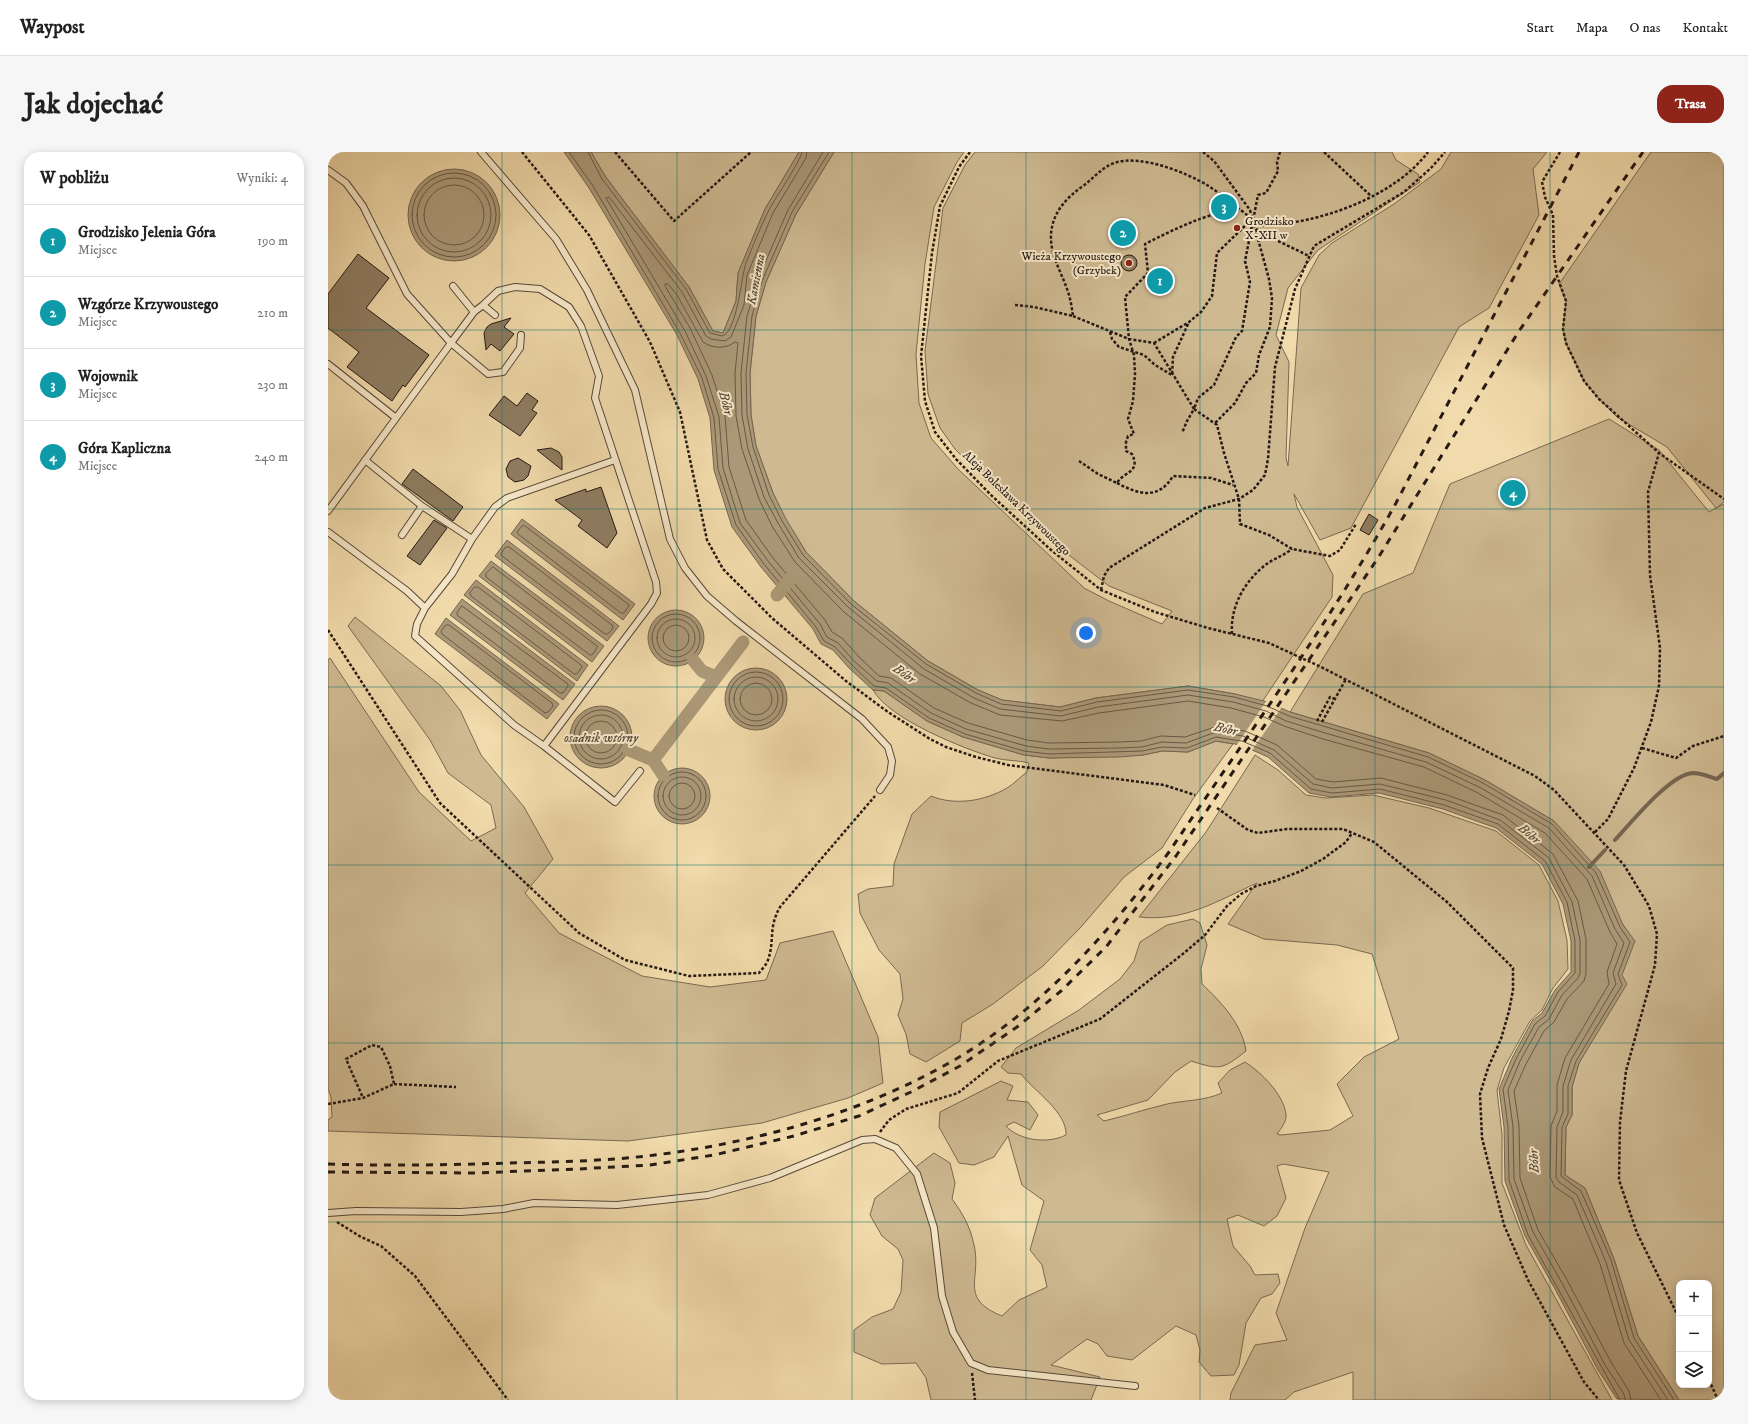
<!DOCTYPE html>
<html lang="pl">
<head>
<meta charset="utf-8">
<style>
  body { margin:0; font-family:"IM FELL DW Pica",serif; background:#f6f6f6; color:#222 }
  .controls { position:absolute; right:12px; bottom:12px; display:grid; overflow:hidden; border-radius:8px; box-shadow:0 2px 10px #0003 }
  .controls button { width:36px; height:36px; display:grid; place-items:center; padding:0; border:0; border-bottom:1px solid #e0e0e0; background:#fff; color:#222; font:20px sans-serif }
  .you { position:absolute; left:758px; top:481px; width:14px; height:14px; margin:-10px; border:3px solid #fff; border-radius:50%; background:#1a73e8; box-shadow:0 0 0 6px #1a73e833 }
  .badge { display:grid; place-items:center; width:26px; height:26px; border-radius:50%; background:#8f2418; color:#fff; font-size:13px; font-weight:700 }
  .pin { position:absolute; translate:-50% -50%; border:2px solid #fff; box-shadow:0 1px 4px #0006 }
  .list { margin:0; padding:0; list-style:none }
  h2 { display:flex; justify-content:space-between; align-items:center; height:52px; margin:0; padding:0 16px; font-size:17px }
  h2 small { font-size:13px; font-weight:400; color:#767676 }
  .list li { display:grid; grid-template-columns:26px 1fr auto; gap:12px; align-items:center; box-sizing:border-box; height:72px; padding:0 16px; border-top:1px solid #e0e0e0 }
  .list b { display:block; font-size:15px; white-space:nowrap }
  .list p { margin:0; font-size:13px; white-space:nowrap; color:#767676 }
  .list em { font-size:13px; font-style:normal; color:#767676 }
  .icon { flex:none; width:22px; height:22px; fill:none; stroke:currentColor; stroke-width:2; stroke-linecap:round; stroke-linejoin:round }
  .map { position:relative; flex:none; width:1396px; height:1248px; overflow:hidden; border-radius:16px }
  header { display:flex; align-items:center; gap:24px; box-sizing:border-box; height:56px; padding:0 20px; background:#fff; border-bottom:1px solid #e0e0e0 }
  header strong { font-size:19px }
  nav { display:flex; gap:22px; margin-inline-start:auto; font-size:14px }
  .intro { display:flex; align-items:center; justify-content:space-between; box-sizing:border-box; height:96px; padding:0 24px }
  h1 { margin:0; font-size:28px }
  .button { padding:10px 18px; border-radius:16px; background:#8f2418; color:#fff; font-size:14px; font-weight:700 }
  main { display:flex; gap:24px; padding:0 24px }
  aside { flex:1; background:#fff; border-radius:16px; box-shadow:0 2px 10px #0003 }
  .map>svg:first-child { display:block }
  .green { fill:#ceb991; stroke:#796952; fill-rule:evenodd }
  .water { fill:#ab9877; stroke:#75654f }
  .pier { fill:#f1daab }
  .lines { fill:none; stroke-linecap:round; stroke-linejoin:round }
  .shore { stroke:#685845; stroke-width:1 }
  .stream { stroke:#75654f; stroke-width:4 }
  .canal { stroke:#ab9877; stroke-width:13 }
  .building { fill:#8f7d62; stroke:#241913 }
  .service-casing { stroke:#574939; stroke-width:8 }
  .path { stroke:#241913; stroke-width:2.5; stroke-dasharray:3 2; stroke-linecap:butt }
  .service { stroke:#f6e7c8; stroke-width:6 }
  .rail { stroke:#241913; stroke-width:3; stroke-dasharray:7 7; stroke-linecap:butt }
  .grid { fill:none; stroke:#0f766e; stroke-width:1; stroke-opacity:0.55 }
  .poi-dot { fill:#8f2418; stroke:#f6e7c8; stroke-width:1.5 }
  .labels { text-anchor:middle; stroke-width:4; stroke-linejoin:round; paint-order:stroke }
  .poi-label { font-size:12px; fill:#241913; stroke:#f6e7c8; text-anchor:start }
  .street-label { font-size:12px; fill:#241913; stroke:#f6e7c8 }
  .water-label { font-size:13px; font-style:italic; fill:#5a4c3b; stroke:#f6e7c8 }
</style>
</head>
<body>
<header>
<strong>Waypost</strong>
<nav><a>Start</a><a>Mapa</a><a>O nas</a><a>Kontakt</a></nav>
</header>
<div class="intro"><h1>Jak dojechać</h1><a class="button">Trasa</a></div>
<main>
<aside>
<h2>W pobliżu<small>Wyniki: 4</small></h2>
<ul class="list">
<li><span class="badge" style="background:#0f9aa8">1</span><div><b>Grodzisko Jelenia Góra</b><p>Miejsce</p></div><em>190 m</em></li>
<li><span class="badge" style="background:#0f9aa8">2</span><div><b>Wzgórze Krzywoustego</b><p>Miejsce</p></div><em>210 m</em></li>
<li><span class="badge" style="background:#0f9aa8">3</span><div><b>Wojownik</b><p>Miejsce</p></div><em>230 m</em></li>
<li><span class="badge" style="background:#0f9aa8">4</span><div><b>Góra Kapliczna</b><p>Miejsce</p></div><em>240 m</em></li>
</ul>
</aside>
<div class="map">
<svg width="1396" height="1248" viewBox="0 0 1396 1248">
  <rect width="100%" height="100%" fill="#f1daab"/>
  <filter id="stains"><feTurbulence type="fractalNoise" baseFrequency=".005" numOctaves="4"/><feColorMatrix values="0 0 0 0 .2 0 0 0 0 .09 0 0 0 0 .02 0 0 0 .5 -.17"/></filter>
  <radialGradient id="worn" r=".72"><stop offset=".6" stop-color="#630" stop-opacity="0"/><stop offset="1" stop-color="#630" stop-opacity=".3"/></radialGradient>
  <path class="green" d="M 263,0 L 471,0 L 437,57 L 423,90 L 410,121 L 408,149 L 395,181 L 385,179 L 361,135 L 277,24 Z
    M 506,0 L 636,0 L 629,10 L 606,55 L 597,112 L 588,202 L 591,251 L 603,286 L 630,317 L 756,436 L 781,449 L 834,472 L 844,459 L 781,434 L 720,387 L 665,336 L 627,297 L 612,276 L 600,242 L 597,199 L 615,56 L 637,13 L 647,0 L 1064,0 L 1068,8 L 1090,22 L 1092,30 L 990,98 L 960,136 L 948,183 L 961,210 L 958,306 L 960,314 L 973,136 L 991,103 L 1004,91 L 1066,52 L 1113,17 L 1123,0 L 1219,0 L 1205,17 L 1211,63 L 1161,156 L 1131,175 L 1023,376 L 992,388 L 966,342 L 969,355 L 1005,423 L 1004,445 L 934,550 L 907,542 L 860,534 L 768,546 L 732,555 L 674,548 L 650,538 L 600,509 L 526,449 L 478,400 L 457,367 L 445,341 L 428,294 L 423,263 L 422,221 L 428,164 L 438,130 L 468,62 Z
    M 1323,0 L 1396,0 L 1396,350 L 1388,356 L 1396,352 L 1396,1248 L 1351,1248 L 1310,1184 L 1286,1107 L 1257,1036 L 1237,1023 L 1238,975 L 1244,963 L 1244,935 L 1251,911 L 1277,866 L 1306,789 L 1226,669 L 1157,628 L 1101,601 L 962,560 L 1035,442 L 1085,421 L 1122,332 L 1281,267 L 1331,298 L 1381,360 L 1388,356 L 1339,295 L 1289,265 L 1271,247 L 1256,229 L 1238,191 L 1235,177 L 1238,149 L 1231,132 ZM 1351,1131 L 1381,1131 L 1381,1233 L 1351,1233 Z
    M 27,465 L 113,534 L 132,558 L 153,603 L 196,655 L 225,707 L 197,741 L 231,781 L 314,824 L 382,835 L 438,828 L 452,791 L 505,779 L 550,885 L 555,931 L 520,946 L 434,971 L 300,989 L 0,979 L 0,968 L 4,965 L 3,945 L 0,937 L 0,508 L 2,506 L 91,640 L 143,689 L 168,676 L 163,653 L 120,621 L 102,588 L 20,474 Z
    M 545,538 L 556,539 L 599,569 L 635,585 L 696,603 L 721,606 L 815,603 L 834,599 L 860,600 L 888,589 L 905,592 L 865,647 L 834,696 L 796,725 L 753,775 L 715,814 L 665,852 L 634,871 L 632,889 L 598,910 L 582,902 L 578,882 L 570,863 L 575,847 L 572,822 L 551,798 L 532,761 L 530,742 L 540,737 L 565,734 L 566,712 L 584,662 L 603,644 C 627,654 657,649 679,636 C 686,632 692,625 699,620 L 701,611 C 690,608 678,609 667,606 C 636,597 561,567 545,538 Z
    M 927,603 L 950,618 L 978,643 L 998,646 L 1045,643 L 1101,656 L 1168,679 L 1211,713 L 1230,749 L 1239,788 L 1240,817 L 1225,836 L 1214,858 L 1202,869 L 1176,916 L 1169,938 L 1174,982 L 1174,1031 L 1198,1093 L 1284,1248 L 1025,1248 L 1025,1220 L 966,1240 L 957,1248 L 902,1248 L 903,1241 L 927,1193 L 959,1188 L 948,1161 L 977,1076 L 1001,1020 L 955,1012 L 949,1014 L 958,1046 L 949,1064 L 936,1074 L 910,1063 L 899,1067 L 905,1094 L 922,1114 L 927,1123 L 950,1122 L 952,1131 L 944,1142 L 933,1146 L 918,1171 L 911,1213 L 906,1223 L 883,1224 L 871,1210 L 872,1198 L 868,1183 L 848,1174 L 804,1208 L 779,1204 L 770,1192 L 759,1187 L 723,1213 L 772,1225 L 763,1248 L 603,1248 L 598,1226 L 588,1211 L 554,1212 L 526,1200 L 526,1178 L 544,1165 L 565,1157 L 573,1140 L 575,1108 L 570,1097 L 554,1084 L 542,1063 L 547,1046 L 606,1001 L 622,1011 L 627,1031 L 624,1047 C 635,1062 642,1074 646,1093 C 654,1127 630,1146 674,1164 L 691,1148 L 719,1135 L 714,1113 L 702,1098 L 716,1049 L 694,1033 L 680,984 L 666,1005 L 646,1013 L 631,1011 L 611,975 L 612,960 L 673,929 L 685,934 L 679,948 L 700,950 L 710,963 L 702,978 L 686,970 L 678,974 C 692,989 720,992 738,983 C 739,960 707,940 693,922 L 680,921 L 673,915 L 688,896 L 751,858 L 792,827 L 806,809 L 812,790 L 839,773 L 865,767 L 872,771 L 879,793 L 873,817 L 874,832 C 893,850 914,872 918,899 C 894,918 892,918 863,909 L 847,920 L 820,948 L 769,963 L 776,969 C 797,964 818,957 839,952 C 858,948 876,949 894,941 L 890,931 L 902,918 L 917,910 C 934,921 955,942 958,962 C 959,969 953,977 949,982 L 953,983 L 1002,978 L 1025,964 L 1009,932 L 1036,905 L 1071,887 L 1044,802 L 1009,793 L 936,787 L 900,772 L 929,731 C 889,749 857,770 811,765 L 878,680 Z"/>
  <path class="water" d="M 236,0 L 263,0 L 277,24 L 361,135 L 385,179 L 395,181 L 408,149 L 410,121 L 423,90 L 437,57 L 471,0 L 506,0 L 468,62 L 438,130 L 428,164 L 422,221 L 423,263 L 428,294 L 445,341 L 458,367 L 478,400 L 526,449 L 600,509 L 650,538 L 674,548 L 732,555 L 768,546 L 860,534 L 907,542 L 940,550 L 962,560 L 1101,601 L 1157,628 L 1226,669 L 1272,719 L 1295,773 L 1307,789 L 1294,823 L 1299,832 L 1251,911 L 1244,935 L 1244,963 L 1238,975 L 1237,1023 L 1257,1036 L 1286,1107 L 1310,1184 L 1351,1248 L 1289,1247 L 1270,1218 L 1226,1135 L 1197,1084 L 1177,1029 L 1176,975 L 1171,937 L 1184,906 L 1204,869 L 1214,861 L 1227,838 L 1243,820 L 1243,789 L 1235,752 L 1214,712 L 1168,676 L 1115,657 L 1051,641 L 1003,645 L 981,641 L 940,605 L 913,593 L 888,589 L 860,600 L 834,599 L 815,603 L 792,605 L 721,606 L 696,603 L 635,585 L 599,569 L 556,539 L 545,538 L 521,516 L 505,498 L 493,492 L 485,477 L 433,415 L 404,375 L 386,318 L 382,266 L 370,227 L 349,183 L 261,36 Z
    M80 63a46 46 0 1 1 92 0a46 46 0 1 1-92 0Z
    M 194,367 L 307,452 L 295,468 L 183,382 Z
    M 179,388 L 291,474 L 279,489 L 167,404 Z
    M 163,409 L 276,494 L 264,510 L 151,424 Z
    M 148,428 L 260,513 L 249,529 L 136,443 Z
    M 134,447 L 247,532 L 235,548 L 122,463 Z
    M320 486a28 28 0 1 1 56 0a28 28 0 1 1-56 0Z
    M 118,466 L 231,552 L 219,567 L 107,482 Z
    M397 547a31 31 0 1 1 62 0a31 31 0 1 1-62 0Z
    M242 585a31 31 0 1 1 62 0a31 31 0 1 1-62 0Z
    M326 644a28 28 0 1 1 56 0a28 28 0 1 1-56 0Z"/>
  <path class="pier" d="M 939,548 L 954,555 L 923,600 L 908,594 Z"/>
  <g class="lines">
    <path class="shore" d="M 241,0 L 265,34 L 352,181 L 374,226 L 386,266 L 390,317 L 408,373 L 436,412 L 488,475 L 496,489 L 507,495 L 524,513 L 546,534 L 558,536 L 601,566 L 637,582 L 696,599 L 721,602 L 814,599 L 834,595 L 859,596 L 888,585 L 906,588 L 914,589 L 942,601 L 983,637 L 1004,641 L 1052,637 L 1116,653 L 1170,672 L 1217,709 L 1239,750 L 1247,789 L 1247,821 L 1230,840 L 1217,864 L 1207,872 L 1188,907 L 1175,937 L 1180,975 L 1181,1028 L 1200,1083 L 1292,1248
      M 260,0 L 274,27 L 358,137 L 382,181 L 394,184 C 409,181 413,125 418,111 C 425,94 432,75 441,58 C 447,46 473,9 474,0
      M 479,0 L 478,6 L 445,61 L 419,123 L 416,153 L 403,185 L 397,189 L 383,187 L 378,184 L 354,140 L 281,45 L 278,46 L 357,179 L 378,224 L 391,265 L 395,316 L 412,371 L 440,409 L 492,472 L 499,485 L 510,491 L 527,510 L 549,529 L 560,531 L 603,561 L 638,577 L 698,594 L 721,597 L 791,596 L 814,595 L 834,590 L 858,591 L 888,580 L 915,584 L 946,598 L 985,632 L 1004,636 L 1052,632 L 1118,648 L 1172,668 L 1221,706 L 1244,750 L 1252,788 L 1252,821 L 1250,826 L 1234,843 L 1221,867 L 1211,875 L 1192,909 L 1180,938 L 1185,975 L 1186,1027 L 1205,1080 L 1234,1131 L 1277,1213 L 1296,1242 L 1297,1248
      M 495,0 L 460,58 L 430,127 L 419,164 L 413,221 L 414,263 L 420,297 L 436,345 L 450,371 L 471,406 L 520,455 L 596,517 L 646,546 L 672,557 L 733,564 L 770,555 L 860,543 L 905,550 L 938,559 L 958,569 L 997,581 L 1098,610 L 1153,636 L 1221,676 L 1264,724 L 1287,777 L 1296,791 L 1285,821 L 1288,832 L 1243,908 L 1235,934 L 1235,960 L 1229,975 L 1228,1025 L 1231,1030 L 1249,1043 L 1278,1110 L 1301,1188 L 1340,1248
      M 501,0 L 464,60 L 434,129 L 424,164 L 418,221 L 419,263 L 425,295 L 441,343 L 454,369 L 475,403 L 523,452 L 598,512 L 648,541 L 673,552 L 733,559 L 769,550 L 860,538 L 906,545 L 939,554 L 961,564 L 1100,605 L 1155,631 L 1224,672 L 1268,721 L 1292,775 L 1302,790 L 1290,822 L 1294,833 L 1248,909 L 1240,934 L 1240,962 L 1234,975 L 1233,1024 L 1253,1039 L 1283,1108 L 1306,1186 L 1346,1248
      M84 63a42 42 0 1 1 84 0a42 42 0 1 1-84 0Z
      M89 63a37 37 0 1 1 74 0a37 37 0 1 1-74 0Z
      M96 63a30 30 0 1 1 60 0a30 30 0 1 1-60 0Z
      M 197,374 L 300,452 L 301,454 L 296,461 L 293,461 L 190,382 L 189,380 L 194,374 Z
      M 178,395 L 181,395 L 284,473 L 285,476 L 280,482 L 277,482 L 174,404 L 173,402 Z
      M 165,415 L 269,494 L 269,496 L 264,503 L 262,503 L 158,425 L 158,422 Z
      M 147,435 L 150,435 L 253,513 L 254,515 L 249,522 L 246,522 L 143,444 L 142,441 Z
      M 134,454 L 240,532 L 240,534 L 235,541 L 232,541 L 129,463 L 129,461 Z
      M324 486a24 24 0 1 1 48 0a24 24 0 1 1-48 0Z
      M329 486a19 19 0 1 1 38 0a19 19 0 1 1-38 0Z
      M 118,473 L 121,473 L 224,551 L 225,554 L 220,560 L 217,561 L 114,482 L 113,480 Z
      M335 486a13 13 0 1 1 26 0a13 13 0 1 1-26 0Z
      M401 547a27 27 0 1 1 54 0a27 27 0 1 1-54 0Z
      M406 547a22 22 0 1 1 44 0a22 22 0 1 1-44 0Z
      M412 547a16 16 0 1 1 32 0a16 16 0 1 1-32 0Z
      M246 585a27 27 0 1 1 54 0a27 27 0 1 1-54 0Z
      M251 585a22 22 0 1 1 44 0a22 22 0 1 1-44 0Z
      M257 585a16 16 0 1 1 32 0a16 16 0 1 1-32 0Z
      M330 644a24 24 0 1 1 48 0a24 24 0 1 1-48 0Z
      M335 644a19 19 0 1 1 38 0a19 19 0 1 1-38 0Z
      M341 644a13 13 0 1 1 26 0a13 13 0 1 1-26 0Z
      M 1303,1248 L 1301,1239 L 1283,1210 L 1239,1128 L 1210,1078 L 1192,1026 L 1191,974 L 1186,939 L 1198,912 L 1216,879 L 1226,870 L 1239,847 L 1256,829 L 1258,822 L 1258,787 L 1250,749 L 1225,702 L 1175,663 L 1119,643 L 1053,626 L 1005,630 L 988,627 L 949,593 L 917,579 L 887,575 L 857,585 L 833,584 L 813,589 L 791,590 L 721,591 L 699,588 L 640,571 L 606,556 L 563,526 L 551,524 L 532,506 L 514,486 L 504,480 L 497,468 L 445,406 L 418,368 L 401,315 L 397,264 L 384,223 L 362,176 L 337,134 L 337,132 L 340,132 L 349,143 L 375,190 C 385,197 398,197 407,190 L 410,191 L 407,221 L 408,264 L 414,297 L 431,347 L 444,374 L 467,410 L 516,460 L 592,522 L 643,551 L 672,563 L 734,569 L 771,561 L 860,549 L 903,556 L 936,565 L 956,574 L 995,587 L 1096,615 L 1150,641 L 1217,681 L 1259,727 L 1282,780 L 1289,792 L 1279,820 L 1281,832 L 1237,906 L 1229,933 L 1229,959 L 1223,974 L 1222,1025 L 1227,1035 L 1245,1047 L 1272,1112 L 1296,1191 L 1333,1248"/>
    <path class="stream" d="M 1287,688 C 1303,671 1342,622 1365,621 C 1373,621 1382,625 1389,627 L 1396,621
      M 1261,715 L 1277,698"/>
    <path class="canal" d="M 449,443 L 464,425
      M 365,508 L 374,519 L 388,525
      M 301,598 L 325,608 L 335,623
      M 325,608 L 415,490"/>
  </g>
  <path class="building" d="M 30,102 L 61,126 L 38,156 L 101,203 L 77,235 L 75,233 L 64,249 L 19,215 L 31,200 L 0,176 L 0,142 Z
    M793 111a8 8 0 1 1 16 0a8 8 0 1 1-16 0Z
    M 183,166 L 176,175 L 186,182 L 172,199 L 163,192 L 158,198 L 156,181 L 159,175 L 163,172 Z
    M 199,241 L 210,249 L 204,258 L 209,261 L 192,284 L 161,263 L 176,244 L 189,254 Z
    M 223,296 L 231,300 L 234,305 L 234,318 L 209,298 Z
    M 190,306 L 203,314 L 200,324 L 196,328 L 187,330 L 180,325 L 178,317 L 182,309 Z
    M 85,317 L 135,355 L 125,369 L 74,332 Z
    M 273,335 L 289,381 L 279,396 L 250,374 L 254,368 L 227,348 L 258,337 L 258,340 Z
    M 1041,362 L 1050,368 L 1041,383 L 1032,378 Z
    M 106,368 L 119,376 L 92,413 L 79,404 Z"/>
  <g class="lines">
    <defs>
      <path id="service" d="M 153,0 L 228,87 L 259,138 L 307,238 L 342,387 L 357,416 L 379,444 L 408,469 L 534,567 L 560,595 L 564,609 L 562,623 L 552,638
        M 0,18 L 18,31 L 35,54 L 79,142 L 123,191 L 146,160 L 125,134
        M 155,153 L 170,139 L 187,135 L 212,137 L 241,155 L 253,174 L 271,224 L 267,246 L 328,430 L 329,441 L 323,452 L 216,594 L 287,650 L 312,619
        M 146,160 L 155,153 L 167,163
        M 0,212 L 68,266 L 123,191 L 160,222 L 175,220 L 192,196 L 193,183
        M 37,308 L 94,354 L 74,383
        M 0,359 L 68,266
        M 0,380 L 79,439 L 97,456 L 124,422 L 144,387 L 94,354
        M 144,387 L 167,355 L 179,346 L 287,308
        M 97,456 L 89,472 L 87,484 L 186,573 L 216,594
        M 0,1061 L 28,1059 L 133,1060 L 175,1057 L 206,1051 L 289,1053 L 380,1043 L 442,1026 L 534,988 L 547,987 L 568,996 L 589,1022 L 606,1076 L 614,1144 L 625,1180 L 643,1211 L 660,1218 L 807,1234"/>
    </defs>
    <use href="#service" class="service-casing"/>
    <path class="path" d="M 194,0 L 261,83 L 322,190 L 352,260 L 379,388 L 395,417 L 444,466 L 518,529 L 560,560 L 602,587 L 618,595 L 648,605 L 680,613 L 836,633 L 867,643
      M 287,0 L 346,69 L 423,0
      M 642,0 L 631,15 L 612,54 L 604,101 L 593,204 L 597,249 L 607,280 L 628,307 L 664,344 L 723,398 L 773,438 L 827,460 L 880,476 L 941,491 L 993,515 L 1207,624 L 1226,638 L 1296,713 L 1321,754 L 1329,782 L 1327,813 L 1298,919 L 1292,970 L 1291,1028 L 1309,1081 L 1351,1166
      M 875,0 L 886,9 L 922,58 L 941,127 L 944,146 L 942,175 L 931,203 L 928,221 L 918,231 L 907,251 L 887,271
      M 952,0 L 949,10 L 950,19 L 938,41 L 930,43 L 917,109 L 922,130 L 914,179 L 908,185 L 886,233 L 870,246 L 866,257 L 889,273 L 896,301 L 911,347 L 912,372 L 941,383 L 964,397 L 1002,404 L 1012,398 L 1028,372
      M 996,0 L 1043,44
      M 1232,0 L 1214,30 L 1217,45 L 1225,63 L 1226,104 L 1229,124 L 1238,149 L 1235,177 L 1238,191 L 1256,229 L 1271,247 L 1331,301 L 1396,347
      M 928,77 L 948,88 L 981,104
      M 687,153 L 706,155 L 745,164 C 744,157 743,150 741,143 C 735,122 722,105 723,83 C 724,61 738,46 755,34 C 766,26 773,16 786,11 C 812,2 857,20 879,33 C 890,40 900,48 910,57
      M 745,164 L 801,187 L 826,191 L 866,257 L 859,269 L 854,281
      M 782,180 L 784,187 L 791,195 L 816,203 L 827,213 L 844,223 L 845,205 L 861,170
      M 826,191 L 861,170 L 873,160 L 884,144 L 889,101 L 924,67
      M 751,309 L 770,322 L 789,331 C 796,319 813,321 804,302 L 798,299 L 798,290 L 800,284 L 806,282 L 800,267 L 805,249 L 807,222 L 806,203 L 801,187 L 797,145 L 820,121 L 817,92 C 847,77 876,62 911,57 C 918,61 926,71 933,73 C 942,75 952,72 961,71 C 1009,64 1070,40 1100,0
      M 789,331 C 810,342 830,349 845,324 L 883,326 L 905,333
      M 773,438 L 776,424 L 781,416 L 877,356 L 911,347 L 925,338 L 937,323 L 940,307 L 947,215 L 967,137 L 986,94 L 1076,40 L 1103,16 L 1117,0
      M 0,478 L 112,651 L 251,781 L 297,808 L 361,824 L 431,821 C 434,817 439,812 440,808 C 447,788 440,776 452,755 L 547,644
      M 904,482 C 902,454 917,428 940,411 C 948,406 956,403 964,397
      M 989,569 L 1002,545 L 1007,547
      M 994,570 L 1018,527
      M 1314,596 L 1348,606 L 1365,594 L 1396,584
      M 889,656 L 920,678 L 930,681 L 959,677 L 1015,677 L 1046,690 L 1119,750 L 1185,816 L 1185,838 L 1181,859 L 1173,887 L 1160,916 L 1152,942 L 1154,986 L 1176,1073 L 1200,1128 L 1256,1230 L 1271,1248
      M 1267,680 L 1280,667 L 1306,616 L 1323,570 L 1331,534 L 1332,496 L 1322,423 L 1320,340 L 1331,301
      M 66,932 L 128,935
      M 0,952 L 35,946 L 66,932 L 62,914 L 53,895 L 44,893 L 18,907 L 35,946
      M 552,980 L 561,968 L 578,957 L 630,941 L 670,909 L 772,867 L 856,801 L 877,783 L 899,754 L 913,742 L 928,734 L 947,729 L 973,719 L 995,707 L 1018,690 L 1024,681
      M 9,1070 L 33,1085 L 53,1094 L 87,1124 L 180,1248
      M 644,1221 L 647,1248
      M 1381,1228 L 1390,1248"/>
    <use href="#service" class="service"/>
    <path class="rail" d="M 0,1012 C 60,1014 120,1013 180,1011 C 229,1010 279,1009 327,1003 C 431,990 537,960 628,907 C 714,856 782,780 841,700 C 918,585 1001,472 1068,351 L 1251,0
      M 0,1020 L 146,1021 L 250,1017 L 322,1013 L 386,1003 L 466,984 L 531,964 L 583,940 L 632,914 L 689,875 L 733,839 L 778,795 L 848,704 L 1050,406 L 1191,179 L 1315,0"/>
  </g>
  <path class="grid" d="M 174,0 L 174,1248M 349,0 L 349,1248M 524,0 L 524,1248M 698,0 L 698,1248M 872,0 L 872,1248M 1047,0 L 1047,1248M 1222,0 L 1222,1248M 0,178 L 1396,178M 0,357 L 1396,357M 0,535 L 1396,535M 0,713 L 1396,713M 0,891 L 1396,891M 0,1070 L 1396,1070"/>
  <g class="poi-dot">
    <circle cx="909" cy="76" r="4"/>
    <circle cx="801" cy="111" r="4"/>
  </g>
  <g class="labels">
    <g class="poi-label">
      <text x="917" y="73">Grodzisko<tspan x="917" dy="14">X-XII w</tspan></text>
      <text x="793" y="108" text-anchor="end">Wieża Krzywoustego<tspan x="793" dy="14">(Grzybek)</tspan></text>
    </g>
    <g class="street-label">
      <text transform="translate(689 351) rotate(44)" y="4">Aleja Bolesława Krzywoustego</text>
    </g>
    <g class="water-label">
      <text transform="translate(427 127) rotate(-79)" y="5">Kamienna</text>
      <text transform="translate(399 251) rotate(76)" y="5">Bóbr</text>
      <text transform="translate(577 521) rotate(35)" y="5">Bóbr</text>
      <text transform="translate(898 576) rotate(13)" y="5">Bóbr</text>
      <text x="273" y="590">osadnik wtórny</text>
      <text transform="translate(1202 681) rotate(40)" y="5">Bóbr</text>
      <text transform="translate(1205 1009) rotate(-93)" y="5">Bóbr</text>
    </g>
  </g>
  <rect width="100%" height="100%" filter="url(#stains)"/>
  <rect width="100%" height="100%" fill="url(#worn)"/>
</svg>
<div class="controls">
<button>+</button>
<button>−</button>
<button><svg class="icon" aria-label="layers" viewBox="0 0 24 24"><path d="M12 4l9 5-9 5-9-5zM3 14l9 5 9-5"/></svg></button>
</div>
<div class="you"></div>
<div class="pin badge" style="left:832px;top:129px;background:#0f9aa8">1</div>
<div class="pin badge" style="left:795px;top:81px;background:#0f9aa8">2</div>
<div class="pin badge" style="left:896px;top:55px;background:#0f9aa8">3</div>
<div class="pin badge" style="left:1185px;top:341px;background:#0f9aa8">4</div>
</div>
</main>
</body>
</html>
